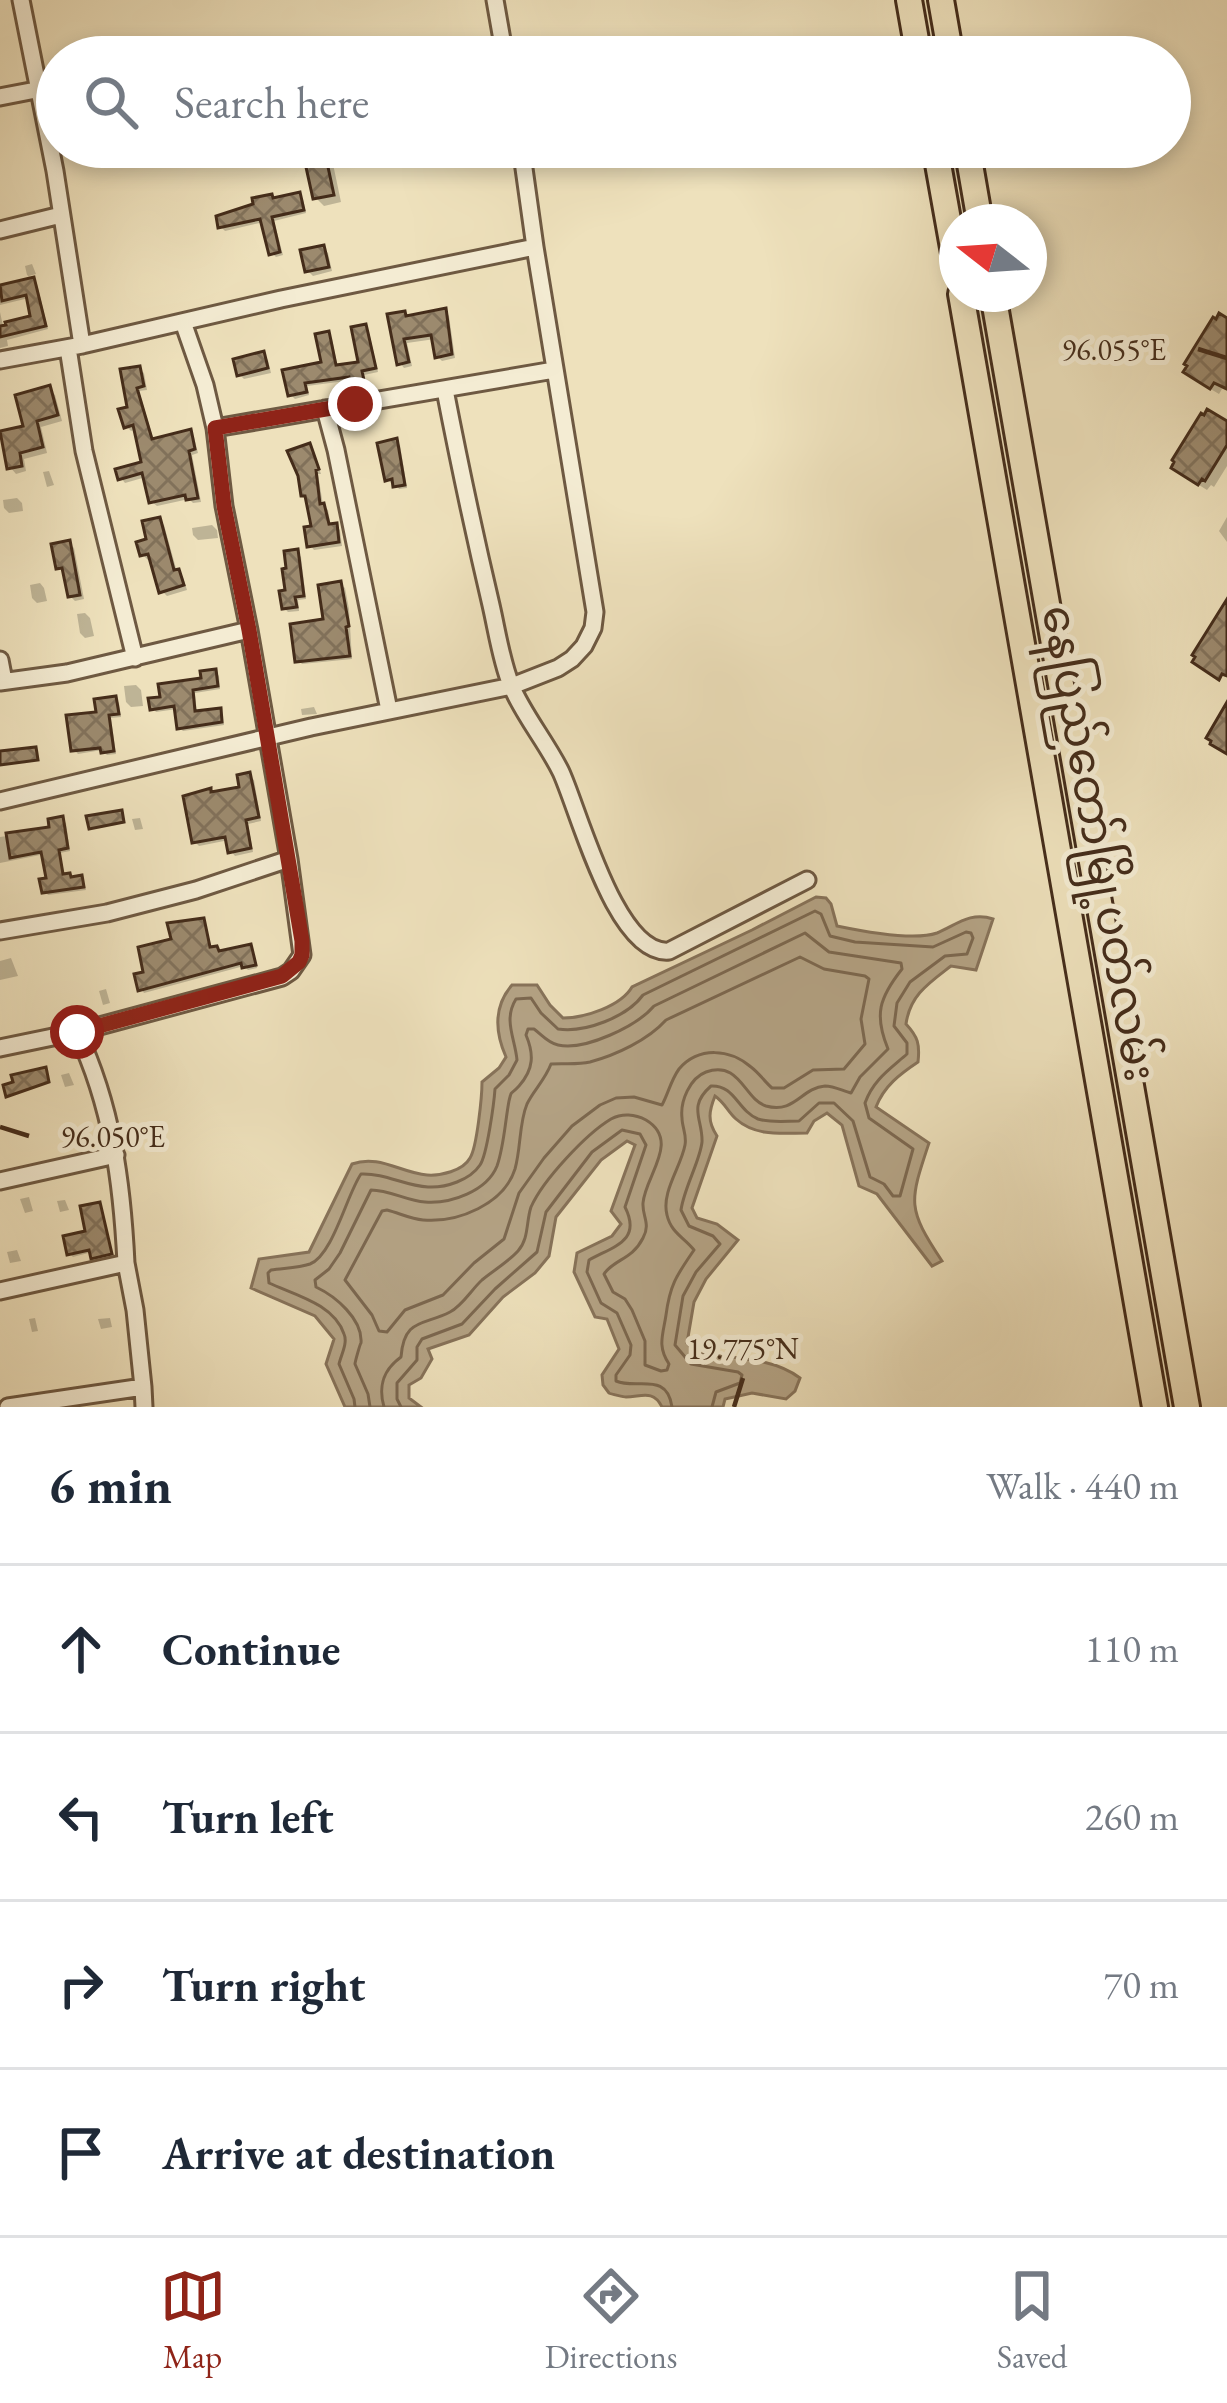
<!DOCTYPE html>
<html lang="en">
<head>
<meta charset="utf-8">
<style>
  body { margin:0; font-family:"EB Garamond","Noto Sans Myanmar",serif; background:#f2f2f3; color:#1f2937 }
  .compass { position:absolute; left:939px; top:204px; width:108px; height:108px; border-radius:50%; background:#fff; box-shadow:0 6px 18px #0003; rotate:287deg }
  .stop { position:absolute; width:36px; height:36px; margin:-27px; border:9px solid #8f2418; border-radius:50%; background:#fff }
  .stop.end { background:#8f2418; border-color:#fff; box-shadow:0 3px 12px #0008 }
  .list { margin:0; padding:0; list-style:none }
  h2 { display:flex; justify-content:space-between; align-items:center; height:156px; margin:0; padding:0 48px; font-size:51px }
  h2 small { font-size:39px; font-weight:400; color:#747a83 }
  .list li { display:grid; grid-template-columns:78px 1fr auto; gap:36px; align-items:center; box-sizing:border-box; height:168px; padding:0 48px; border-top:3px solid #e0e1e3 }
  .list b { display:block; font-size:45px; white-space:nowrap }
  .list em { font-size:39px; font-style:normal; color:#747a83 }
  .icon { flex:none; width:66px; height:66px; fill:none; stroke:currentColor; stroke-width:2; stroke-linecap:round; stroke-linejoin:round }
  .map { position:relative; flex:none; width:1227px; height:1407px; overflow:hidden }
  .search { position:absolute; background:#fff; box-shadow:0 6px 18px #0003; left:36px; right:36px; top:36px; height:132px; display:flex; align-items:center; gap:30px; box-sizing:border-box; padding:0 42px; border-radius:66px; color:#747a83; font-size:45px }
  .sheet { height:828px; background:#fff }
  nav { display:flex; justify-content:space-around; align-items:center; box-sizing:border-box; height:168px; border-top:3px solid #e0e1e3; background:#fff; font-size:33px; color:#747a83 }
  nav a { display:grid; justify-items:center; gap:6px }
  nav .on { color:#8f2418 }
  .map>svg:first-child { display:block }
  .water { fill:#b4a385; stroke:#87735a; stroke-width:3 }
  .shadow { fill:#0003 }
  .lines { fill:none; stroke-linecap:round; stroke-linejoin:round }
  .shore { stroke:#7c6850; stroke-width:3 }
  .building { fill:url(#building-cross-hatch); stroke:#442c1a; stroke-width:3 }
  .minor-casing { stroke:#6e5942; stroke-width:21 }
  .primary-casing { stroke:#442c1a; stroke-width:30 }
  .minor { stroke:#f4ecd3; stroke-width:15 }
  .primary { stroke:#eee1bc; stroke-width:24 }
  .route { stroke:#8f2418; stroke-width:15 }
  .ticks { fill:none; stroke:#442c1a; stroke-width:4.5 }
  .labels { text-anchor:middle; stroke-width:10; stroke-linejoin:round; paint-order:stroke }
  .street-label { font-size:45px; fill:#442c1a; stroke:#f4ecd3 }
  .ticks-label { font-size:30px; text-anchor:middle; fill:#442c1a; stroke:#f4ecd3; stroke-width:10; stroke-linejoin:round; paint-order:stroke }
</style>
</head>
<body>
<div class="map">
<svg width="1227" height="1407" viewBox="0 0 1227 1407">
  <defs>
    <pattern id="building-cross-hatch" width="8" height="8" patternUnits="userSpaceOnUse" patternTransform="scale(3)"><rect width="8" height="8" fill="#9c8a6e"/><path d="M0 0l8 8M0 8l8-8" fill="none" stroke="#81715a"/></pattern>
  </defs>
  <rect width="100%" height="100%" fill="#eee1bc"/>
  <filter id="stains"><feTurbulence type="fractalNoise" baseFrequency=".00167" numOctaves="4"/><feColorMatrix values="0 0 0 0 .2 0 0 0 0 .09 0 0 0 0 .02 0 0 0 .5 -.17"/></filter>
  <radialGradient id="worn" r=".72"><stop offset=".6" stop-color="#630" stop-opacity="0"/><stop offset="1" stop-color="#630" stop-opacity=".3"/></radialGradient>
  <path class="water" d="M 816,897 L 826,898 L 831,904 L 837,926 C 861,931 914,941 937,933 C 956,925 971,911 993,919 L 976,970 L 951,966 C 929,983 910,995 906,1024 C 918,1037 920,1044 918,1062 C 900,1074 884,1086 876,1107 L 929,1143 C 909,1203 907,1208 942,1261 L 932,1266 L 877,1194 L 859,1186 L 842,1125 L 827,1113 L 814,1121 L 807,1133 C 782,1133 756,1137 736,1119 C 728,1112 725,1103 715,1096 C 709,1111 707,1121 717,1136 L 692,1208 L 697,1218 L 717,1224 L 738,1240 L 706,1279 L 694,1302 L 687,1343 L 696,1353 C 730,1359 771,1356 800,1378 L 795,1391 L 786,1399 L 752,1393 L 725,1399 L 723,1407 L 662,1407 C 653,1389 641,1397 626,1397 C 624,1397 611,1394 609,1393 L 603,1385 L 602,1375 L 619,1349 L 607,1319 L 595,1317 L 574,1272 L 577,1253 L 612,1236 L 621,1224 L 611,1211 L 635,1145 L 627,1141 L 601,1160 L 556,1217 L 549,1256 L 535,1273 L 503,1297 L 469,1335 L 428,1349 L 432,1359 L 421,1378 L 409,1385 L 409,1398 L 421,1407 L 345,1407 L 326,1364 L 334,1339 L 315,1316 L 251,1288 L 259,1259 L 309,1252 L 352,1164 C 379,1154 401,1173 427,1175 C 440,1176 463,1171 470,1158 C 477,1147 482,1096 482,1082 L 499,1068 L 506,1057 C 495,1032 493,1007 512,985 L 537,985 L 550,1005 L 563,1018 C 585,1018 621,1006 632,987 L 752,930 Z"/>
  <path class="shadow" d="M 324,156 L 333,164 L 341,202 L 324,206 L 316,198 Z
    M 299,195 L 303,199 L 306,213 L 274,221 L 283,255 L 276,257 L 272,253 L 264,222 L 225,231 L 221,227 L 275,201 Z
    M 323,248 L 328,253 L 332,271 L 313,276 L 308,271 Z
    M 32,264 L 36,274 L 29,276 L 37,284 L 48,329 L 7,340 L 8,346 L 0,348 L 0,312 L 3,326 L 34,318 L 29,298 L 0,305 L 0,287 L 33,280 L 27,275 L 25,266 Z
    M 445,311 L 449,316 L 455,358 L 442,361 L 437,356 L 435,339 L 407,343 L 412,366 L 404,368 L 400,363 L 391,317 L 408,318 Z
    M 1227,321 L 1227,390 L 1222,389 L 1219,394 L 1194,379 Z
    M 365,327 L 369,332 L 378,372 L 364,375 L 367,388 L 358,391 L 353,380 L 307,386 L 309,395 L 295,399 L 290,394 L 324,364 L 328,335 L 332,339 L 338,368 L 361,365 Z
    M 263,355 L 268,360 L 271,373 L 244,379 L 239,374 Z
    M 139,369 L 144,373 L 147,390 L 139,391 L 154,441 L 190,433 L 194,437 L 198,453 L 192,455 L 201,502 L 193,503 L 189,499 L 157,506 L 152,502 L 146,477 L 125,483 L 121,478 L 144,465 L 137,429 L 131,431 L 127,427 Z
    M 49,389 L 55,395 L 62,421 L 41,427 L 47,453 L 24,459 L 26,471 L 16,474 L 10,467 Z
    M 1227,425 L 1227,466 L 1214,487 L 1211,485 L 1207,490 L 1183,475 Z
    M 396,442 L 400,445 L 407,488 L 399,489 L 395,482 L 391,483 L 388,479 Z
    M 309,446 L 313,451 L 321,474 L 318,474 L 323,505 L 328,510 L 331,527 L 336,526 L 340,530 L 342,546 L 314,550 L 310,545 L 315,529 L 309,500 L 304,495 Z
    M 49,471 L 54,485 L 47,487 L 43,472 Z
    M 17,498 L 22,503 L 23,511 L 9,513 L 4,508 L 3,500 Z
    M 1227,517 L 1227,542 L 1219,531 Z
    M 159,520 L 164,525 L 177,572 L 183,577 L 187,590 L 167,596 L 162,591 L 153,558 L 148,560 L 143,555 Z
    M 212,525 L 217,530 L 218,538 L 198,540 L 193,535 L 192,528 Z
    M 69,543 L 74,548 L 84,599 L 75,601 L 70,596 L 64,573 L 59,568 Z
    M 297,553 L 301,557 L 306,599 L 298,600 L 299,611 L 288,612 L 284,608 Z
    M 40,583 L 44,588 L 47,601 L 37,603 L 32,598 L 30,585 Z
    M 340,584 L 345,588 L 349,609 L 352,659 L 302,664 L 298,660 L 326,622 Z
    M 85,613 L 90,618 L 94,636 L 85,638 L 80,633 L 77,614 Z
    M 215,672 L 219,676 L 220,689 L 195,693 L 197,714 L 219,711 L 223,715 L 224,725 L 183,731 L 180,728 L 177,709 L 156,712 L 153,708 Z
    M 136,685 L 141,690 L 143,706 L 131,707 L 126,702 L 124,686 Z
    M 115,699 L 119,703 L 121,717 L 111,718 L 116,754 L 107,755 L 102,750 L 78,754 L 74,750 L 99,714 Z
    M 314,707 L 317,714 L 302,715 L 301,709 Z
    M 249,776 L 254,780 L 261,821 L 248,824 L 253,852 L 235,856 L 231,851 L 229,840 L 199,846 L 195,842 L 213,795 L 243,790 Z
    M 140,818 L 143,829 L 135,830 L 132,819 Z
    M 62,820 L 66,823 L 70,851 L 60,853 L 65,877 L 72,880 L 81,878 L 86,890 L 48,895 L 45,891 L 50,880 L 45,854 L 0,863 L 0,837 L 53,829 Z
    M 203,921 L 206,925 L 212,950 L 221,953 L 250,947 L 253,950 L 257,968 L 248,970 L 244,966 L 144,993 L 141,989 L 147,974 L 174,941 Z
    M 11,958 L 18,976 L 0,980 L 0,961 Z
    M 106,989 L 110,1003 L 103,1005 L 99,991 Z
    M 69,1073 L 74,1085 L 65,1087 L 61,1075 Z
    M 88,1134 L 91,1143 L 81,1145 L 78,1136 Z
    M 29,1197 L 33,1211 L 25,1213 L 20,1199 Z
    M 65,1200 L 69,1210 L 60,1212 L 57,1201 Z
    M 99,1205 L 102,1209 L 113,1257 L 97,1260 L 92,1252 L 73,1257 L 70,1254 L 89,1233 Z
    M 17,1250 L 21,1261 L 10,1263 L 7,1252 Z
    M 35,1318 L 38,1331 L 32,1332 L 29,1319 Z
    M 110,1318 L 112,1327 L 101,1329 L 98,1319 Z"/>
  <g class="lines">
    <path class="shore" d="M 800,957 L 824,969 L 865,976 L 869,979 L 861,1019 L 865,1044 L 844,1069 L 813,1070 L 784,1088 L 772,1088 C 765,1082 759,1073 751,1067 C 730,1049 699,1046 679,1069 C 671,1080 668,1094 662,1105 L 634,1097 L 616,1098 L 600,1105 L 572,1126 L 544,1158 L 519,1193 L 504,1239 L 474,1263 L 443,1295 L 405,1310 L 387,1332 L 379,1331 L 372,1315 L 345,1280 L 382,1211 L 387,1210 C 399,1213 411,1219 423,1220 C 458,1223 504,1204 515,1169 C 521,1148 519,1123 527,1104 C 533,1091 545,1080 551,1064 C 563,1063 577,1065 590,1062 C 616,1055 648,1040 666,1020 Z
      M 355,1407 L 354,1399 L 339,1364 C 341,1355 348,1343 344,1334 C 334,1304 295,1295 269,1283 L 268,1273 L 271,1270 C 284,1268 298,1268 310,1264 C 333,1255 347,1194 361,1174 C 385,1173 405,1186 428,1187 C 446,1188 470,1180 480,1165 C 487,1155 494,1103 495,1089 L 509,1075 L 517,1060 C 515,1038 503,1020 516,999 L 531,998 L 541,1013 L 558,1029 C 585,1033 627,1017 643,995 L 815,911 L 821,914 L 830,936 L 855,942 L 933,947 L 966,932 L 971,933 L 973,938 L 967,954 L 945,956 L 910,982 L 897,1003 L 894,1026 L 907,1043 L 907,1054 C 890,1069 873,1080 865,1103 L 869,1118 L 913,1149 L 900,1196 L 893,1196 L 884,1184 L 870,1177 L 853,1121 L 834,1103 L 819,1103 L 799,1121 C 786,1121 770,1123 758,1119 C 737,1110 735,1085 711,1086 C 687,1107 703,1119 702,1142 C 700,1161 684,1188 681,1210 L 689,1226 L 713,1236 L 720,1244 L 696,1272 L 683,1296 L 675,1345 L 691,1364 L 738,1372 L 742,1375 L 740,1383 L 716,1392 L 712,1407
      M 370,1407 L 368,1394 L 355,1364 C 355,1362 360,1344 361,1343 C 363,1319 335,1296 316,1287 L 315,1280 L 329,1269 L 340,1253 L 371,1190 C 390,1190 407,1201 425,1202 C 451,1204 487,1191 497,1166 C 504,1146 505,1122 509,1101 C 512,1089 510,1096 519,1086 C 534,1069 534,1054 526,1035 L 528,1029 L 534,1029 C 542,1035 548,1043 558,1045 C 585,1051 637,1026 654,1006 L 805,933 L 829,952 L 901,963 L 902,969 C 879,998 874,1015 888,1049 L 860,1077 L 851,1093 C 843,1091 834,1086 825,1086 C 801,1088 795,1114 766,1106 C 744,1099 740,1060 706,1072 C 690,1078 680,1101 682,1118 C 682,1127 687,1135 685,1145 C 681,1167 661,1192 667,1215 C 671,1233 685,1238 694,1250 C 677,1275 670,1284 666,1315 C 663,1335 657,1346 669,1364 L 667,1370 L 661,1371 L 645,1365 L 645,1341 L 632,1310 L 625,1299 L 613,1292 L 604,1274 C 614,1259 632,1260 643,1238 C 651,1224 642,1216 643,1203 C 645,1176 681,1141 646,1120 C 635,1114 622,1113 611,1119 C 586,1134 543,1180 531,1207 C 526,1222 529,1239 518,1251 C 508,1262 494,1270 482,1280 C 472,1289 462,1306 450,1312 C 423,1326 404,1318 401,1357 C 383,1370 378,1386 384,1407
      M 401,1407 L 397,1399 L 397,1383 L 417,1360 L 417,1347 L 422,1339 L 462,1324 L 495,1289 L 537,1252 L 546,1212 L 592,1152 L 622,1130 L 640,1134 L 646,1145 L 625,1207 C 642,1241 614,1246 589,1260 L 587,1272 L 601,1303 L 617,1313 L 631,1345 L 630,1355 L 616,1375 L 616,1381 C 637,1390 667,1371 672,1407"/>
  </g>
  <path class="building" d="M 325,153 L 334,195 L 313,199 L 304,158 Z
    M 300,192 L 304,210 L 272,217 L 280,252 L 269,255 L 260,219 L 218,228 L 216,216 L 253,204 L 252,198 L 272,194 L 273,198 Z
    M 324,245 L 329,267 L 305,272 L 300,250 Z
    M 34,277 L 46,326 L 0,337 L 0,326 L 6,325 L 5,322 L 30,316 L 26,295 L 2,301 L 0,285 Z
    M 446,308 L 452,354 L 435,358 L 431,335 L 404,339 L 409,362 L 397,365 L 387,314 L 405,311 L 406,316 Z
    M 1219,313 L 1227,318 L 1227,389 L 1214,383 L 1210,389 L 1183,372 L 1187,366 L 1184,364 L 1213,317 L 1216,319 Z
    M 366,324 L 376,368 L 362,371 L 365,385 L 352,388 L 349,377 L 305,383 L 307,392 L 288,396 L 282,370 L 321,362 L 315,334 L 329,331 L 336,365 L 358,362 L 351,327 Z
    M 264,351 L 268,368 L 237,376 L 233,359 Z
    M 140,366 L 144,386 L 137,388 L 152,439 L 191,429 L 195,449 L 189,451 L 198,498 L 186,500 L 185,495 L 149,503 L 142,473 L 118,480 L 115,469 L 141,462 L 133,425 L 124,428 L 118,409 L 127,407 L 120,369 Z
    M 50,385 L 58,415 L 37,421 L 43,447 L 20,453 L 22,466 L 7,469 L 0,431 L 23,426 L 15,395 Z
    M 1207,409 L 1227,421 L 1227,445 L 1205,481 L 1202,479 L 1198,485 L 1171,468 L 1174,462 L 1172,460 L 1201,413 L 1204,415 Z
    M 397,438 L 405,485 L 393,487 L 392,479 L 385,481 L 377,443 Z
    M 310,443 L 319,469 L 316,470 L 320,504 L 324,503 L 329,524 L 337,523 L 339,542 L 307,547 L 304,527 L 311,526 L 305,496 L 301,496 L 298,476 L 287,451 Z
    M 160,517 L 174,570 L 179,569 L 184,585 L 159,593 L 148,554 L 140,556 L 136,542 L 146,539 L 142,521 Z
    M 70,540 L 80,595 L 68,597 L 62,568 L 56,569 L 51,544 Z
    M 298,549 L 304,596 L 295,597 L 297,607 L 282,609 L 279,591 L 285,590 L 282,569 L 286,568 L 284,551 Z
    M 341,581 L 349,626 L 346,627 L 350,656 L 295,662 L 290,624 L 323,619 L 318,585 Z
    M 1227,599 L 1227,676 L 1222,674 L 1219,680 L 1192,662 L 1195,657 L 1192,655 Z
    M 216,669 L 218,686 L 193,690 L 195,711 L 221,708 L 222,722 L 177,729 L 174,706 L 150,710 L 148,698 L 160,697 L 158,684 L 201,678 L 200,671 Z
    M 116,696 L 119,714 L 109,715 L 114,751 L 101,753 L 100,748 L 71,751 L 66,715 L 96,712 L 94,699 Z
    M 1227,702 L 1227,754 L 1210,744 L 1211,741 L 1206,738 Z
    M 36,747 L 38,760 L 0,765 L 0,751 Z
    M 250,772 L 259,817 L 246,820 L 251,848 L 228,853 L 225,837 L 192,843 L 183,796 L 211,788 L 211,792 L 239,787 L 237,775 Z
    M 122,810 L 124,822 L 89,829 L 86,816 Z
    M 63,816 L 68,848 L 59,850 L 63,874 L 70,873 L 71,877 L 82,875 L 84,887 L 42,893 L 39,879 L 46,878 L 41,852 L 10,858 L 6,833 L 49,827 L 48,819 Z
    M 204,918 L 210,947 L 217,946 L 219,951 L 251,944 L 256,965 L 242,968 L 241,963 L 138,991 L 134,974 L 143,972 L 138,947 L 171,939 L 167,923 Z
    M 46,1067 L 49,1082 L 6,1097 L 3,1085 L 13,1082 L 11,1075 Z
    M 100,1202 L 112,1254 L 91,1259 L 89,1250 L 67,1255 L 63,1236 L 85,1231 L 80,1206 Z"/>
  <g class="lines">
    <defs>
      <path id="minor" d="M 21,0 L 55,171 L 82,345
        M 495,0 L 505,57
        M 0,97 L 41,89
        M 0,230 L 61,215
        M 68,348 L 84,451 L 135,658
        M 0,360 L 82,345 L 281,299 L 535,247 L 521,147
        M 445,390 C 459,462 474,533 491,605 C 497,631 501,660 511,685 C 522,713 547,743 561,772 C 579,811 616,956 669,951 L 807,880
        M 325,409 L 336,450 L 389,710
        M 215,428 L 554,370
        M 0,660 L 4,681
        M 0,682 L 67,673 L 249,630
        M 0,801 L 311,727 L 512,686 L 558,668 L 572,659 L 584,646 L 593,628 L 595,612 L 535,247
        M 0,931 L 107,913 L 196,890 L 289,859
        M 0,1048 L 77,1032 L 282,977 L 291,971 L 302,955 L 289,859 L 249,630 L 224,506 L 215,428 L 205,385 L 183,322
        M 0,1181 L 116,1155
        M 126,1263 L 135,1310 L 143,1387
        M 0,1291 L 126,1263 C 122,1182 112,1106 77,1032
        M 8,1407 L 143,1387 L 144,1407"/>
      <path id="primary" d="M 909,0 L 919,57
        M 941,0 L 951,57
        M 935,147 L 957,270
        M 967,147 L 980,222
        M 961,294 L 1155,1407
        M 993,294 L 1187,1407"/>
    </defs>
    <use href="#minor" class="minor-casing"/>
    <use href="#primary" class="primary-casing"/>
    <use href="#minor" class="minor"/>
    <use href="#primary" class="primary"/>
  </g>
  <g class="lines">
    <path class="route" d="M 77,1032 L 282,976 L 299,962 L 302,955 L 302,941 L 249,630 L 224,506 L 215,428 L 355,404"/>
  </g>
  <path class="ticks" d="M 1198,349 L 1227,358M 0,1127 L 29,1136M 734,1407 L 743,1378"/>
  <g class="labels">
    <g class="street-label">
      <text transform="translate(1100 843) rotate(80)" y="16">နေပြည်တော်မြို့ပတ်လမ်း</text>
    </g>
  </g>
  <g class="ticks-label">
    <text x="1114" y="360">96.055°E</text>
    <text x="113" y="1147">96.050°E</text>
    <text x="743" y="1359">19.775°N</text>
  </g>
  <rect width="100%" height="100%" filter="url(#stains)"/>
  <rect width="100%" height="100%" fill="url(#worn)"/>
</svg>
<svg class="compass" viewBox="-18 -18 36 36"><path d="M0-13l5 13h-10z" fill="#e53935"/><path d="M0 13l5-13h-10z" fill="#747a83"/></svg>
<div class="stop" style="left:77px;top:1032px"></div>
<div class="stop end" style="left:355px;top:404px"></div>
<div class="search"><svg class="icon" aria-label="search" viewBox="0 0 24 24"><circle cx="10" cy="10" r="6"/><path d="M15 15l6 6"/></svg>Search here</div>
</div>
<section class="sheet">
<h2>6 min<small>Walk · 440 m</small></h2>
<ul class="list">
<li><svg class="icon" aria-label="ahead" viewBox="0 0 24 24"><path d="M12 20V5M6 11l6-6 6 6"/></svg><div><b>Continue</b></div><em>110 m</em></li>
<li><svg class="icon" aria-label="left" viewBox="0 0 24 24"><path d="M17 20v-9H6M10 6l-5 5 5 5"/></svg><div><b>Turn left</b></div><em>260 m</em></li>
<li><svg class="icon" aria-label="right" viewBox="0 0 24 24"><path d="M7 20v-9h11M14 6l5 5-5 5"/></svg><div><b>Turn right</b></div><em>70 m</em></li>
<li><svg class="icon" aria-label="arrive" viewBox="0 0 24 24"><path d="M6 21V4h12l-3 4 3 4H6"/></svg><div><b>Arrive at destination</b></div></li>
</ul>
</section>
<nav>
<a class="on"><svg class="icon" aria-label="map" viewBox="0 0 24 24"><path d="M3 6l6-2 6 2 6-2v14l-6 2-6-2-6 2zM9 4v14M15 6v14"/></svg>Map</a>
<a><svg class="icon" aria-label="directions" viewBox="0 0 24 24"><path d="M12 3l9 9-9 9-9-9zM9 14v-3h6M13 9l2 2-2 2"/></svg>Directions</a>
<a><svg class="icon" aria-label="saved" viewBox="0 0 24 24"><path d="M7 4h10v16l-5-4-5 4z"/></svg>Saved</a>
</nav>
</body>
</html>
